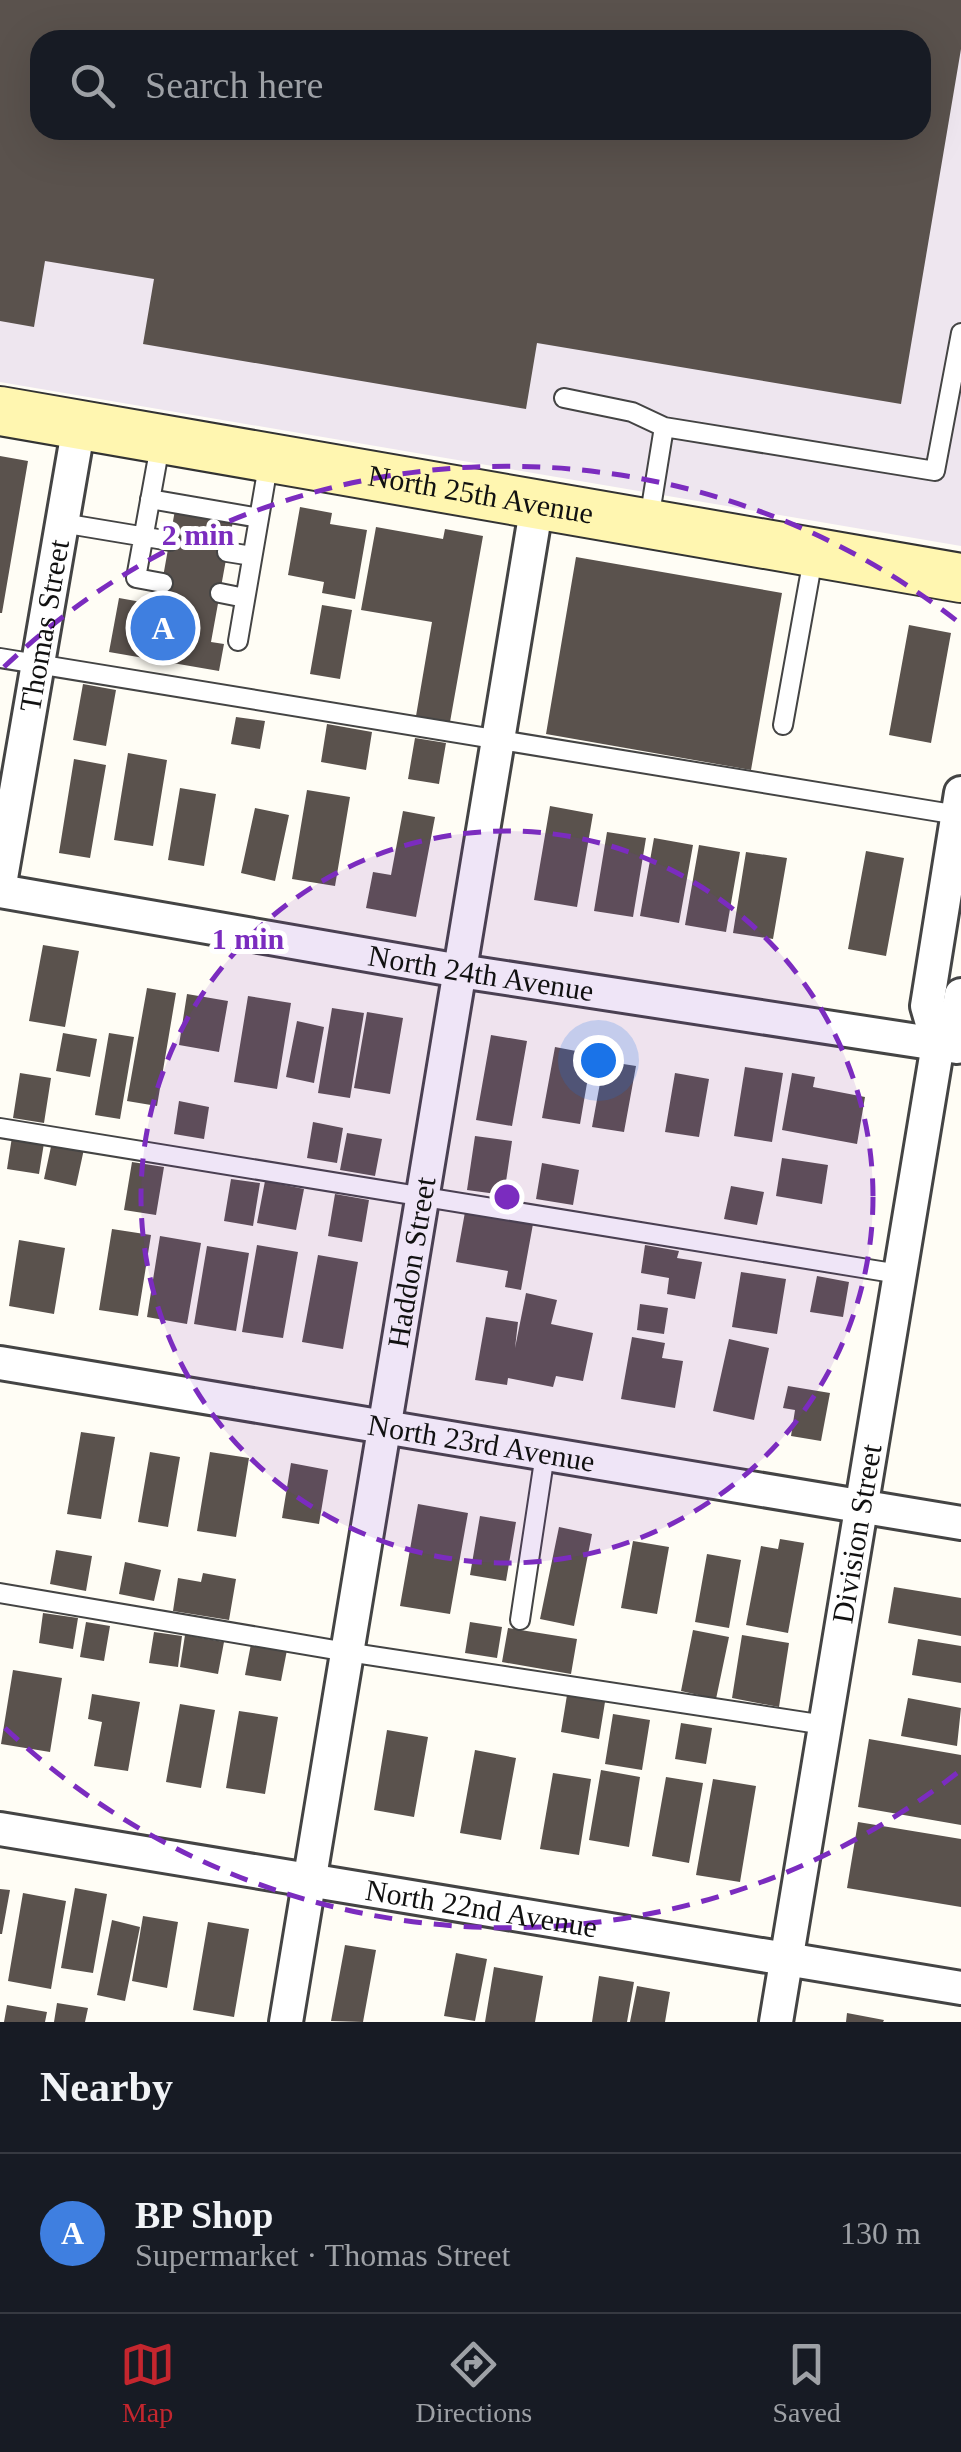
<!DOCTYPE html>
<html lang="en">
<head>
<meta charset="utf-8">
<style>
  body { margin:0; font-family:Georgia,serif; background:#20242c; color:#f1f3f6 }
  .you { position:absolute; left:598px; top:1060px; width:35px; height:35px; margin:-25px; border:8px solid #fff; border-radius:50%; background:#1a73e8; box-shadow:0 0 0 15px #1a73e833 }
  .badge { display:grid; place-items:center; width:65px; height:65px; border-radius:50%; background:#c4262e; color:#fff; font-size:32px; font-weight:700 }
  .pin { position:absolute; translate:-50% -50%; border:5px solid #fff; box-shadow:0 2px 10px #0006 }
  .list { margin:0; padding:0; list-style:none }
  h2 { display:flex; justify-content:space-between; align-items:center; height:130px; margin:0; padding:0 40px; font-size:42px }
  h2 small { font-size:32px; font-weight:400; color:#9ea1a6 }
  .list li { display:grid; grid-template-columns:65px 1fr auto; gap:30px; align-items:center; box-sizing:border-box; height:160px; padding:0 40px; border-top:2px solid #363941 }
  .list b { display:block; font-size:38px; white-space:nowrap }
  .list p { margin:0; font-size:32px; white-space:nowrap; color:#9ea1a6 }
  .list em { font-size:32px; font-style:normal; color:#9ea1a6 }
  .icon { flex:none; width:55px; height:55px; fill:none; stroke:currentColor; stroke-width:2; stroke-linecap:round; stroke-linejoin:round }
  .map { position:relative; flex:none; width:961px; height:2022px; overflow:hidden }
  .search { position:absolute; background:#171b24; box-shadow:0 10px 40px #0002; left:30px; right:30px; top:30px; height:110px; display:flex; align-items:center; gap:25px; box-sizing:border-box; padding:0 35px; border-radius:30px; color:#9ea1a6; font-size:38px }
  .sheet { height:290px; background:#171b24 }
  nav { display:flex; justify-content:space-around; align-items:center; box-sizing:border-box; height:140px; border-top:2px solid #363941; background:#171b24; font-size:28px; color:#9ea1a6 }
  nav a { display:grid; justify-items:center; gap:5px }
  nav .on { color:#c4262e }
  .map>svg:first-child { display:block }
  .industrial { fill:#eee6ef; fill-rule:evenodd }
  .building { fill:#5a524d; fill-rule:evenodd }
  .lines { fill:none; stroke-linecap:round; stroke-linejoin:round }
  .lane-casing { stroke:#444; stroke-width:22 }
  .street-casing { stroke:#444; stroke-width:38 }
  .secondary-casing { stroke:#333; stroke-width:52 }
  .lane { stroke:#fff; stroke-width:18 }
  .street { stroke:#fff; stroke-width:32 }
  .secondary { stroke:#fff6b0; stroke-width:48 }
  .ring { fill:none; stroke:#7b2cbf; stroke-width:5; stroke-dasharray:18 12 }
  .labels { text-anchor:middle; stroke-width:10; stroke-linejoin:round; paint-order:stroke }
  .street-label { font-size:30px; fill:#111; stroke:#fff }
  .centre { fill:#7b2cbf; stroke:#fff; stroke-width:5 }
  .ring-label { font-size:30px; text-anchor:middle; font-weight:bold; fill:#7b2cbf; stroke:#fff; stroke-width:10; stroke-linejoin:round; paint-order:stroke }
</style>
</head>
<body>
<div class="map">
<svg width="961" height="2022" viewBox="0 0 961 2022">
  <rect width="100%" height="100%" fill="#fffdf5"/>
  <path class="industrial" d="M 0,0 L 961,0 L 961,546 L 0,382 ZM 40,40 L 921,40 L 921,130 L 40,130 Z"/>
  <path class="building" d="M 0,0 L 961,0 L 961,49 L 901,404 L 537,343 L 526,409 L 143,344 L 154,279 L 45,261 L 34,327 L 0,321 ZM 40,40 L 921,40 L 921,130 L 40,130 Z
    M 0,456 L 28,461 L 2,613 L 0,613 Z
    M 300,507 L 332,513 L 330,524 L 367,530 L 355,599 L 322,593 L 324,582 L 288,575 Z
    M 175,510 L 233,521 L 211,642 L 224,644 L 219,671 L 109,652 L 119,598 L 158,605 Z
    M 376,527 L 443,539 L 445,529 L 483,536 L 450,722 L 416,716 L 432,622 L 361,610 Z
    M 576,557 L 782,593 L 751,770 L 546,734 Z
    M 322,605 L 352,610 L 340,679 L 310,674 Z
    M 909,625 L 951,633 L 931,743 L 889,735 Z
    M 83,684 L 116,690 L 106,746 L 73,740 Z
    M 236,717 L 265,721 L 260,749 L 231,744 Z
    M 327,724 L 372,732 L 366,770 L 321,762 Z
    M 415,738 L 446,743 L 439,784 L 408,779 Z
    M 128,753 L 167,760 L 153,846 L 114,840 Z
    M 74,759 L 106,765 L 90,858 L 59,853 Z
    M 180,788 L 216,794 L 204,866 L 168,860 Z
    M 307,790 L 350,797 L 335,886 L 292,879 Z
    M 550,806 L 593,814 L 577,907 L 534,900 Z
    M 255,808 L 289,815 L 275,881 L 241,873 Z
    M 403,811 L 435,817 L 416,917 L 366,908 L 373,872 L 391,875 Z
    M 607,832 L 646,838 L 633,917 L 594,911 Z
    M 654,838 L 693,845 L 679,923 L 640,916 Z
    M 699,845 L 740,852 L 726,932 L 685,925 Z
    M 866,851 L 904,858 L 886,956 L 848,949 Z
    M 746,852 L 787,858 L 773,939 L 733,933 Z
    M 43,945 L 79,951 L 65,1027 L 29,1021 Z
    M 147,988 L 176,993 L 157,1106 L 127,1101 Z
    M 187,994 L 228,1001 L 219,1052 L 179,1045 Z
    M 248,996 L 291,1003 L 277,1089 L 234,1082 Z
    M 332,1008 L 364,1013 L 350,1098 L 318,1093 Z
    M 367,1012 L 403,1018 L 390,1094 L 354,1088 Z
    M 297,1021 L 324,1027 L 314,1083 L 286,1077 Z
    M 63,1033 L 97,1039 L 90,1077 L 56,1071 Z
    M 109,1033 L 134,1037 L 120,1119 L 95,1115 Z
    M 491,1035 L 527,1041 L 512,1126 L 476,1120 Z
    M 555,1047 L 592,1054 L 580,1124 L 542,1118 Z
    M 604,1061 L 636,1066 L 624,1132 L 592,1127 Z
    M 745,1067 L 783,1073 L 772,1142 L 734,1136 Z
    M 20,1073 L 51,1078 L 44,1123 L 13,1118 Z
    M 675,1073 L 709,1079 L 699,1137 L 665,1132 Z
    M 792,1073 L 815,1077 L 813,1087 L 865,1097 L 857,1144 L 782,1130 Z
    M 179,1101 L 209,1107 L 204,1139 L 174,1134 Z
    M 313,1122 L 343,1128 L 337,1163 L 307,1158 Z
    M 347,1133 L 382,1139 L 375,1176 L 340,1170 Z
    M 475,1136 L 512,1141 L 504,1195 L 467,1190 Z
    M 12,1137 L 44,1143 L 39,1174 L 7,1169 Z
    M 52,1142 L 84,1149 L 76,1186 L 44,1179 Z
    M 782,1158 L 828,1165 L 822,1204 L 776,1196 Z
    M 132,1162 L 164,1167 L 156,1215 L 124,1210 Z
    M 542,1163 L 579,1170 L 573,1205 L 536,1199 Z
    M 231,1179 L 260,1183 L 253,1226 L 224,1221 Z
    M 265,1181 L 304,1189 L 296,1230 L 257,1223 Z
    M 731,1186 L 764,1192 L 757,1225 L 724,1219 Z
    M 335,1194 L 369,1200 L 362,1242 L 328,1236 Z
    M 465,1212 L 533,1224 L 521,1290 L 505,1287 L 508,1271 L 456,1262 Z
    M 112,1229 L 151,1235 L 138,1316 L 99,1310 Z
    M 160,1236 L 201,1243 L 187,1324 L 147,1317 Z
    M 19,1240 L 65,1248 L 54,1314 L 9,1306 Z
    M 257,1245 L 298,1252 L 283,1338 L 242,1332 Z
    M 645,1245 L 679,1251 L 677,1258 L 702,1262 L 695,1299 L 667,1294 L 669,1278 L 641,1273 Z
    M 207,1246 L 249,1253 L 236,1331 L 194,1324 Z
    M 318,1255 L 358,1262 L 343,1349 L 302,1342 Z
    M 741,1272 L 786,1279 L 777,1334 L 732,1327 Z
    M 817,1276 L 849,1282 L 843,1317 L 810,1312 Z
    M 526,1293 L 557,1300 L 551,1324 L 593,1333 L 583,1381 L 556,1376 L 553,1387 L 508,1378 L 507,1385 L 475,1380 L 486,1317 L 518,1322 L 515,1348 Z
    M 640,1304 L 668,1308 L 664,1334 L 637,1330 Z
    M 632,1337 L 665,1343 L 662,1358 L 683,1361 L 675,1408 L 621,1399 Z
    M 729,1339 L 769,1348 L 754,1420 L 713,1411 Z
    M 788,1386 L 830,1393 L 821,1441 L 791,1436 L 795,1410 L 783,1408 Z
    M 81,1432 L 115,1437 L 101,1519 L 67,1514 Z
    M 150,1452 L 180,1457 L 168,1527 L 138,1522 Z
    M 210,1452 L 249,1458 L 236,1537 L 197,1531 Z
    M 291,1463 L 328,1470 L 319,1524 L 282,1518 Z
    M 418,1504 L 468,1513 L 450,1614 L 400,1606 Z
    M 480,1516 L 516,1522 L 506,1581 L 470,1575 Z
    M 559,1527 L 592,1534 L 574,1626 L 540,1619 Z
    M 780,1539 L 804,1543 L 788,1633 L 746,1625 L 761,1546 L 778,1549 Z
    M 633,1541 L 669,1547 L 657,1614 L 621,1608 Z
    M 56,1550 L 92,1556 L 86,1591 L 50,1584 Z
    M 707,1554 L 741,1560 L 729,1628 L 695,1622 Z
    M 125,1562 L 161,1570 L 154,1601 L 119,1594 Z
    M 203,1573 L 236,1579 L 229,1620 L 173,1611 L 178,1578 L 201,1582 Z
    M 894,1587 L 961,1598 L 961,1636 L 888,1623 Z
    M 43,1613 L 78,1618 L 73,1649 L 39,1643 Z
    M 86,1622 L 110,1626 L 104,1661 L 80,1657 Z
    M 470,1622 L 502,1627 L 497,1658 L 465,1653 Z
    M 508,1628 L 577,1639 L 571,1674 L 502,1662 Z
    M 693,1630 L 729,1637 L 716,1699 L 681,1691 Z
    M 154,1632 L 182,1636 L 178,1667 L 149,1663 Z
    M 185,1635 L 224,1642 L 218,1674 L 180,1667 Z
    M 742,1635 L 789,1643 L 779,1707 L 732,1698 Z
    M 918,1639 L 961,1646 L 961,1683 L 912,1675 Z
    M 251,1644 L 287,1650 L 281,1681 L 245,1675 Z
    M 13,1670 L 62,1678 L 50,1752 L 1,1744 Z
    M 92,1694 L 140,1702 L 128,1771 L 94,1766 L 102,1722 L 88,1719 Z
    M 567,1695 L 605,1702 L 599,1739 L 561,1732 Z
    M 908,1698 L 961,1708 L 957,1746 L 901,1736 Z
    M 180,1704 L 215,1710 L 201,1788 L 166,1782 Z
    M 239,1711 L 278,1717 L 265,1794 L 226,1788 Z
    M 613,1714 L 650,1720 L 642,1770 L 605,1764 Z
    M 681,1723 L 712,1728 L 706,1764 L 675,1759 Z
    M 387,1730 L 428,1737 L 414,1817 L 374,1810 Z
    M 869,1739 L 961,1755 L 961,1825 L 858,1807 Z
    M 475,1750 L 516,1758 L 501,1840 L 460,1833 Z
    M 601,1770 L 640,1777 L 629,1847 L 589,1840 Z
    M 553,1773 L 591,1779 L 579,1855 L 540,1849 Z
    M 666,1777 L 703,1783 L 689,1863 L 652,1856 Z
    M 713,1779 L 756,1786 L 740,1882 L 696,1875 Z
    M 858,1822 L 961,1839 L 961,1907 L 847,1888 Z
    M 75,1888 L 107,1894 L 93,1973 L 61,1968 Z
    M 0,1889 L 10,1890 L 2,1934 L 0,1934 Z
    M 23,1893 L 66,1901 L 51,1989 L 8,1981 Z
    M 143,1916 L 178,1922 L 167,1988 L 132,1981 Z
    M 112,1920 L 140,1927 L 125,2001 L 97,1995 Z
    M 208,1922 L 249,1929 L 234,2017 L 193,2010 Z
    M 345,1945 L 376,1950 L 363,2022 L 331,2021 Z
    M 456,1953 L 487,1959 L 475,2021 L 444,2016 Z
    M 494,1967 L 543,1976 L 535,2022 L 485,2022 Z
    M 599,1976 L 634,1982 L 627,2022 L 592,2022 Z
    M 637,1986 L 670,1992 L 665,2022 L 630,2022 Z
    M 57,2003 L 88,2008 L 85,2022 L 54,2022 Z
    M 7,2005 L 47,2012 L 45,2022 L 4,2022 Z
    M 847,2013 L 884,2020 L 883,2022 L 846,2022 Z"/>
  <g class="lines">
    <defs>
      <path id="lane" d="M 564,398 L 632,412 L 664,427 L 935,471 L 961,333
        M 161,440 L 136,578 L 163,583
        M 150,499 L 259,518
        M 649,520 L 664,427
        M 62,523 L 170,541
        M 227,552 L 252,556
        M 220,593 L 245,598
        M 238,641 L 269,460
        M 0,658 L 958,815
        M 783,725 L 814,553
        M 0,1128 L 899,1274
        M 0,1593 L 347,1652 L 825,1725
        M 520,1620 L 545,1454"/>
      <g id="street">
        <path id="s1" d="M 0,884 L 79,425"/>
        <path id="s2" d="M 0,891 L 460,971 L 957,1047"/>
        <path d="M 938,1044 L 927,1006 L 961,793"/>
        <path id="s3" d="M 0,1363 L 961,1523"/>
        <path id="s4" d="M 0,1829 L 961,1988"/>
        <path id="s5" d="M 286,2022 L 537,504"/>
        <path id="s6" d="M 776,2022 L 938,1044 L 959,1006 L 961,995"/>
      </g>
      <g id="secondary">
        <path id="s7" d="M 0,411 L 961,578"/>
      </g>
    </defs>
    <use href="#lane" class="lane-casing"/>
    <use href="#street" class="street-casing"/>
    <use href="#secondary" class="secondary-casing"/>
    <use href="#lane" class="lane"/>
    <use href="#street" class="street"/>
    <use href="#secondary" class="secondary"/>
  </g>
  <circle cx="507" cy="1197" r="366" fill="#7b2cbf" fill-opacity=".12"/>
  <g class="ring">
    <circle cx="507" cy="1197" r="366"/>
    <path d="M957 1773A731 731 0 0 1 4 1727M4 667A731 731 0 0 1 957 621"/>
  </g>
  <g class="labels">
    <g class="street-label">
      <text dy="10" stroke="none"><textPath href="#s7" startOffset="488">North 25th Avenue</textPath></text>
      <text dy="10" stroke="none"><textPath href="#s1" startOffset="262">Thomas Street</textPath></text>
      <text dy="10" stroke="none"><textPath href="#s2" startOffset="488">North 24th Avenue</textPath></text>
      <text dy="10" stroke="none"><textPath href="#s5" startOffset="770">Haddon Street</textPath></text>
      <text dy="10" stroke="none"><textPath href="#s3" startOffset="488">North 23rd Avenue</textPath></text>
      <text dy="10" stroke="none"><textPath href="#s6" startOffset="495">Division Street</textPath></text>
      <text dy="10" stroke="none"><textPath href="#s4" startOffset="488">North 22nd Avenue</textPath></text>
    </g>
  </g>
  <circle cx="507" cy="1197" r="15" class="centre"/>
  <g class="ring-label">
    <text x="198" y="545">2 min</text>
    <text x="248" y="949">1 min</text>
  </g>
</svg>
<div class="you"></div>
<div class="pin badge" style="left:163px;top:628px;background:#3f7fe0">A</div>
<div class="search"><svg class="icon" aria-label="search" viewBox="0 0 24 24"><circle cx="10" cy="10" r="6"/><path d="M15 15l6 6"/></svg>Search here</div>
</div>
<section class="sheet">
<h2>Nearby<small></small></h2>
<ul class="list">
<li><span class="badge" style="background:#3f7fe0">A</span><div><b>BP Shop</b><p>Supermarket · Thomas Street</p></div><em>130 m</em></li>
</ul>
</section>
<nav>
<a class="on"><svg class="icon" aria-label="map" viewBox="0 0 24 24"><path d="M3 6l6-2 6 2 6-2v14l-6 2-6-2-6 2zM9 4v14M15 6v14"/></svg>Map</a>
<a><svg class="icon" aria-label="directions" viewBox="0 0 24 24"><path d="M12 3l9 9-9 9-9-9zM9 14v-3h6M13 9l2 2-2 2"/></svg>Directions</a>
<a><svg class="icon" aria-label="saved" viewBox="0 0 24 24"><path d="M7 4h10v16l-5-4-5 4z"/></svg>Saved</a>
</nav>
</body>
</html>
